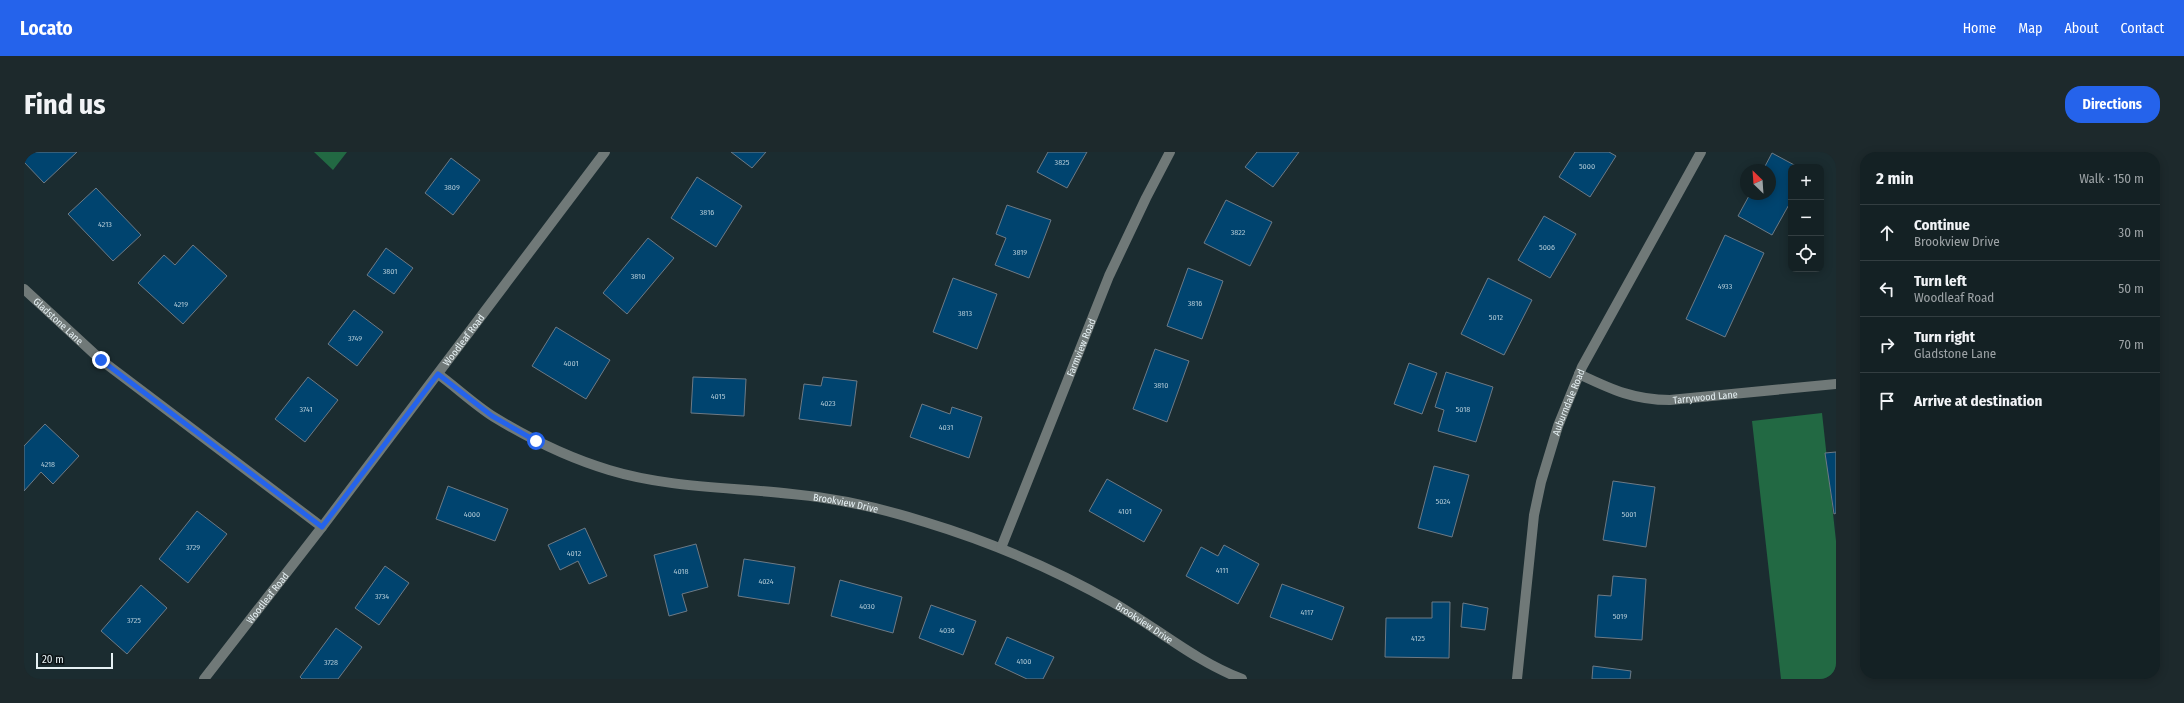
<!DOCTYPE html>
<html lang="en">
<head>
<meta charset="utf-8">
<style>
  body { margin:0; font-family:"Fira Sans Condensed",sans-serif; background:#1d292c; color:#f1f3f6 }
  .controls { position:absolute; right:12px; top:12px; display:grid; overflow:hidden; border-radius:8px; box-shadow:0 2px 10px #0003 }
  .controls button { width:36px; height:36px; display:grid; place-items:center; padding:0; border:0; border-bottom:1px solid #333e41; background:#142124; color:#f1f3f6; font:20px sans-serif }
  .compass { position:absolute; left:1716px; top:12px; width:36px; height:36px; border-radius:50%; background:#142124; box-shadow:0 2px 10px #0003; rotate:335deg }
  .scale { position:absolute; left:12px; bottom:10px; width:77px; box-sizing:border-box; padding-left:4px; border:2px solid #e6f1f4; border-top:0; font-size:11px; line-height:14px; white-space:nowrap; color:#e6f1f4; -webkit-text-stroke:3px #0c1315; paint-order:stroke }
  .stop { position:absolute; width:12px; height:12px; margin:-9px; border:3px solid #2563eb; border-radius:50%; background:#fff }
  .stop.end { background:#2563eb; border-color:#fff; box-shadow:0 1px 4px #0008 }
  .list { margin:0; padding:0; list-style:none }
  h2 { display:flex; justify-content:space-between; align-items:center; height:52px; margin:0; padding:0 16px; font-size:17px }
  h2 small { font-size:13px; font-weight:400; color:#9da3a6 }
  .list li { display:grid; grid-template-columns:26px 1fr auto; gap:12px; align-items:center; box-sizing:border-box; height:56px; padding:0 16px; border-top:1px solid #333e41 }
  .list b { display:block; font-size:15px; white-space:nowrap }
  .list p { margin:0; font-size:13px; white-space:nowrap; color:#9da3a6 }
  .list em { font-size:13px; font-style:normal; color:#9da3a6 }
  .icon { flex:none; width:22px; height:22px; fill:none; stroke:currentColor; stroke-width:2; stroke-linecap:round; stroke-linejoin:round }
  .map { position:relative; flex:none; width:1812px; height:527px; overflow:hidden; border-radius:16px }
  header { display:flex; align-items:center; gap:24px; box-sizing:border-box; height:56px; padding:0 20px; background:#2563eb; color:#fff }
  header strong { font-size:19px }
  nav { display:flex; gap:22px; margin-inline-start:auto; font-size:14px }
  .intro { display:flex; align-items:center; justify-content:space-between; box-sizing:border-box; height:96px; padding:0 24px }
  h1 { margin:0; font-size:28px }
  .button { padding:10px 18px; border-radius:16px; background:#2563eb; color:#fff; font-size:14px; font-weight:700 }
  main { display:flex; gap:24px; padding:0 24px }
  aside { flex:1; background:#142124; border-radius:16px; box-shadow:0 2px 10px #0003 }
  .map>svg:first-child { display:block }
  .forest { fill:#226943 }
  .building { fill:#00446f; stroke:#6d7a85 }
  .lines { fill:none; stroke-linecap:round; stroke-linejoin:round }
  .minor { stroke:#707978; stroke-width:10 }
  .route { stroke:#2563eb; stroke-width:5 }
  .labels { text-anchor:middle; stroke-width:3.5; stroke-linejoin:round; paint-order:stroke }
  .number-label { font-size:8px; fill:#acc6d3 }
  .street-label { font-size:10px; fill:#e6f1f4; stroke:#0c1315 }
</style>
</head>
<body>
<header>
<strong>Locato</strong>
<nav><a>Home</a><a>Map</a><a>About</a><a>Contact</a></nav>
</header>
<div class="intro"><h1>Find us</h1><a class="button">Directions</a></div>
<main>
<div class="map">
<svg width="1812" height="527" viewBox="0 0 1812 527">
  <rect width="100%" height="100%" fill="#1b2c30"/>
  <path class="forest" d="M 290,0 L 323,0 L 309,18 Z
    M 1798,261 L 1812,389 L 1812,527 L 1757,527 L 1728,269 Z"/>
  <path class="building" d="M 0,0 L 53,0 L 20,31 L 0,10 Z
    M 707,0 L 742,0 L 728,16 Z
    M 1024,0 L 1063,0 L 1043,36 L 1013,20 Z
    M 1233,0 L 1275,0 L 1249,35 L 1221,15 Z
    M 1551,0 L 1585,0 L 1592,4 L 1566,45 L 1535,25 Z
    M 1748,1 L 1774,15 L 1767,15 L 1767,49 L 1748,83 L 1714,64 L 1726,42 L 1746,42 L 1746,18 L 1739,18 Z
    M 427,6 L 456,28 L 429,63 L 401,41 Z
    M 673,25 L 718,54 L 692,95 L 647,66 Z
    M 72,36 L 117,83 L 89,109 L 44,62 Z
    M 1202,48 L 1248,70 L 1226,114 L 1180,91 Z
    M 983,53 L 1027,68 L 1005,126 L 971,113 L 982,86 L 972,82 Z
    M 1520,64 L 1552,82 L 1526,126 L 1494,108 Z
    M 1701,83 L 1740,101 L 1701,185 L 1662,167 Z
    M 624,86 L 650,106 L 603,162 L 579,141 Z
    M 169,93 L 203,124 L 159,172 L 114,131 L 140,103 L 151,113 Z
    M 362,96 L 389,116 L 370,142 L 343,123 Z
    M 1164,116 L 1199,129 L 1178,187 L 1143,174 Z
    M 929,126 L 973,142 L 953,197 L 909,180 Z
    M 1464,126 L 1508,148 L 1480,203 L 1437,182 Z
    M 330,158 L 359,180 L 333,214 L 304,192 Z
    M 532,175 L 586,208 L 562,247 L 508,214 Z
    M 1131,197 L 1165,209 L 1143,270 L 1109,257 Z
    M 1385,211 L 1413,221 L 1398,262 L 1370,252 Z
    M 1422,220 L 1469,235 L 1452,290 L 1414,279 L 1420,258 L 1411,255 Z
    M 284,225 L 314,248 L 281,290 L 251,267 Z
    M 669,225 L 722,227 L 720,264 L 667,261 Z
    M 799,225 L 833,229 L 827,274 L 775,267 L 780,232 L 797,234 Z
    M 898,252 L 926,262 L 928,255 L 958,265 L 945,306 L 886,285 Z
    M 21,272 L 55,304 L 29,332 L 17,320 L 0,339 L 0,294 Z
    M 1812,300 L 1812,361 L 1810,362 L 1801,301 Z
    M 1410,314 L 1445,323 L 1428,385 L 1394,376 Z
    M 1083,327 L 1138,358 L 1120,390 L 1065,359 Z
    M 1589,329 L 1631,335 L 1622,395 L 1579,388 Z
    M 424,334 L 484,357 L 471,389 L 412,367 Z
    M 173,359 L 203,382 L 164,431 L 135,407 Z
    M 561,376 L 583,424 L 565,432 L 554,409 L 536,418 L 524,393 Z
    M 672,392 L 684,435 L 658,442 L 663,459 L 645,464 L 630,403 Z
    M 1200,393 L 1235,412 L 1214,452 L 1162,424 L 1177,395 L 1194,404 Z
    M 720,407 L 771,415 L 765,452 L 714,444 Z
    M 361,414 L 385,431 L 355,473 L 331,456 Z
    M 1589,424 L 1622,427 L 1618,488 L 1571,485 L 1574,443 L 1587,444 Z
    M 816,428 L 878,445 L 869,481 L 807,464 Z
    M 1258,432 L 1320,455 L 1308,488 L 1246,465 Z
    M 117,433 L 143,456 L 103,502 L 77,479 Z
    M 1408,450 L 1426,450 L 1425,506 L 1361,505 L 1362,466 L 1408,466 Z
    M 1439,451 L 1464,456 L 1461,478 L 1437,475 Z
    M 907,453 L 952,469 L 939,503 L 895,486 Z
    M 312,476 L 338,495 L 314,527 L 278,527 L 276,525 Z
    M 983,485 L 1030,505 L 1019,527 L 1003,527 L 971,512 Z
    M 1569,514 L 1607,519 L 1606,527 L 1568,527 Z"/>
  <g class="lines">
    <g class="minor">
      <path id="s1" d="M 0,137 L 77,208 L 298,375"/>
      <path id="s2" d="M 414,222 C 433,236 451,253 470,265 C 506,287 545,306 585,318 C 644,336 707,335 768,342 C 811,346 860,357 901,370 C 967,390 1030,417 1090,451 C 1133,476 1171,509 1218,527"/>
      <path id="s3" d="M 1555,222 C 1587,237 1609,248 1646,248 L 1812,232"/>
      <path id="s4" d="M 977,396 L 1085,124 L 1122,46 L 1146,0"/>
      <path id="s5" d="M 180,527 L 298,375 L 581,0"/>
      <path id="s6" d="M 1493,527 L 1510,363 L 1517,330 L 1534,274 L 1558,215 L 1677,0"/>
    </g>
  </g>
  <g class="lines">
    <path class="route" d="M 77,208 L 298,375 L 414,222 L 468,264 L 512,289"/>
  </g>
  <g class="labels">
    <g class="number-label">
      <text x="1038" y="13">3825</text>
      <text x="1563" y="17">5000</text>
      <text x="428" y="38">3809</text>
      <text x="683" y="63">3816</text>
      <text x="81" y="75">4213</text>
      <text x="1214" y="83">3822</text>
      <text x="1523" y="98">5006</text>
      <text x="996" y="103">3819</text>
      <text x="366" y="122">3801</text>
      <text x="614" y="127">3810</text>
      <text x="1701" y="137">4933</text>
      <text x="1171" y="154">3816</text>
      <text x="157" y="155">4219</text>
      <text x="941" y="164">3813</text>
      <text x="1472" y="168">5012</text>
      <text x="331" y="189">3749</text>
      <text x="547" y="214">4001</text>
      <text x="1137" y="236">3810</text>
      <text x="694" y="247">4015</text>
      <text x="804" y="254">4023</text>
      <text x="282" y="260">3741</text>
      <text x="1439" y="260">5018</text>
      <text x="922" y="278">4031</text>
      <text x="24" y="315">4218</text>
      <text x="1419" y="352">5024</text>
      <text x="1101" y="362">4101</text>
      <text x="448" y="365">4000</text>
      <text x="1605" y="365">5001</text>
      <text x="169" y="398">3729</text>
      <text x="550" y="404">4012</text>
      <text x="1198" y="421">4111</text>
      <text x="657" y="422">4018</text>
      <text x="742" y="432">4024</text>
      <text x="358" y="447">3734</text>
      <text x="843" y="457">4030</text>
      <text x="1283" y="463">4117</text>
      <text x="1596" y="467">5019</text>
      <text x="110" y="471">3725</text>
      <text x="923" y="481">4036</text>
      <text x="1394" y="489">4125</text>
      <text x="1000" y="512">4100</text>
      <text x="307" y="513">3728</text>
    </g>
    <g class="street-label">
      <text dy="4" stroke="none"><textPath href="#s1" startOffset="47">Gladstone Lane</textPath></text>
      <text dy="4" stroke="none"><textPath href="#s5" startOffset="427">Woodleaf Road</textPath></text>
      <text dy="4" stroke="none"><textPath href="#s4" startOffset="216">Farmview Road</textPath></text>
      <text dy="4" stroke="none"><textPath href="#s3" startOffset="131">Tarrywood Lane</textPath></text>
      <text dy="4" stroke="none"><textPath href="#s6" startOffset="283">Auburndale Road</textPath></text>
      <text dy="4" stroke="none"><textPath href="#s2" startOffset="437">Brookview Drive</textPath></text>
      <text dy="4" stroke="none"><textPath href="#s5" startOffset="103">Woodleaf Road</textPath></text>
      <text dy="4" stroke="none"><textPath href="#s2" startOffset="761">Brookview Drive</textPath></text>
    </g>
  </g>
</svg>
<div class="controls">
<button>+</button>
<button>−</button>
<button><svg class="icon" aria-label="locate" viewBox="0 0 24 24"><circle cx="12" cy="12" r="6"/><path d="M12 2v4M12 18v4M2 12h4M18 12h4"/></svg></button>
</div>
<svg class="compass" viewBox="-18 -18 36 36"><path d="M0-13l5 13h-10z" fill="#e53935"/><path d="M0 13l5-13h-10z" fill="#9da3a6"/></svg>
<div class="scale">20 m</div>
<div class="stop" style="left:512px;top:289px"></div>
<div class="stop end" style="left:77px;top:208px"></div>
</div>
<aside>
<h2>2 min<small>Walk · 150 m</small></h2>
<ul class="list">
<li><svg class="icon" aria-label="ahead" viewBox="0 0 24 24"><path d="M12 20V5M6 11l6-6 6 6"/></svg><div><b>Continue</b><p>Brookview Drive</p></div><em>30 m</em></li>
<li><svg class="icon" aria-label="left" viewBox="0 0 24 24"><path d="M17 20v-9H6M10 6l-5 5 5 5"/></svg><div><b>Turn left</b><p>Woodleaf Road</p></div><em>50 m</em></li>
<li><svg class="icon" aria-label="right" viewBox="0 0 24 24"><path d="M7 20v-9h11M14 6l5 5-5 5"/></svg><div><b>Turn right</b><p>Gladstone Lane</p></div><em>70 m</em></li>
<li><svg class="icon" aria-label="arrive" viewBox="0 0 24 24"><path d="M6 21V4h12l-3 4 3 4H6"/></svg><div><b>Arrive at destination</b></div></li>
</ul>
</aside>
</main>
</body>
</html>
